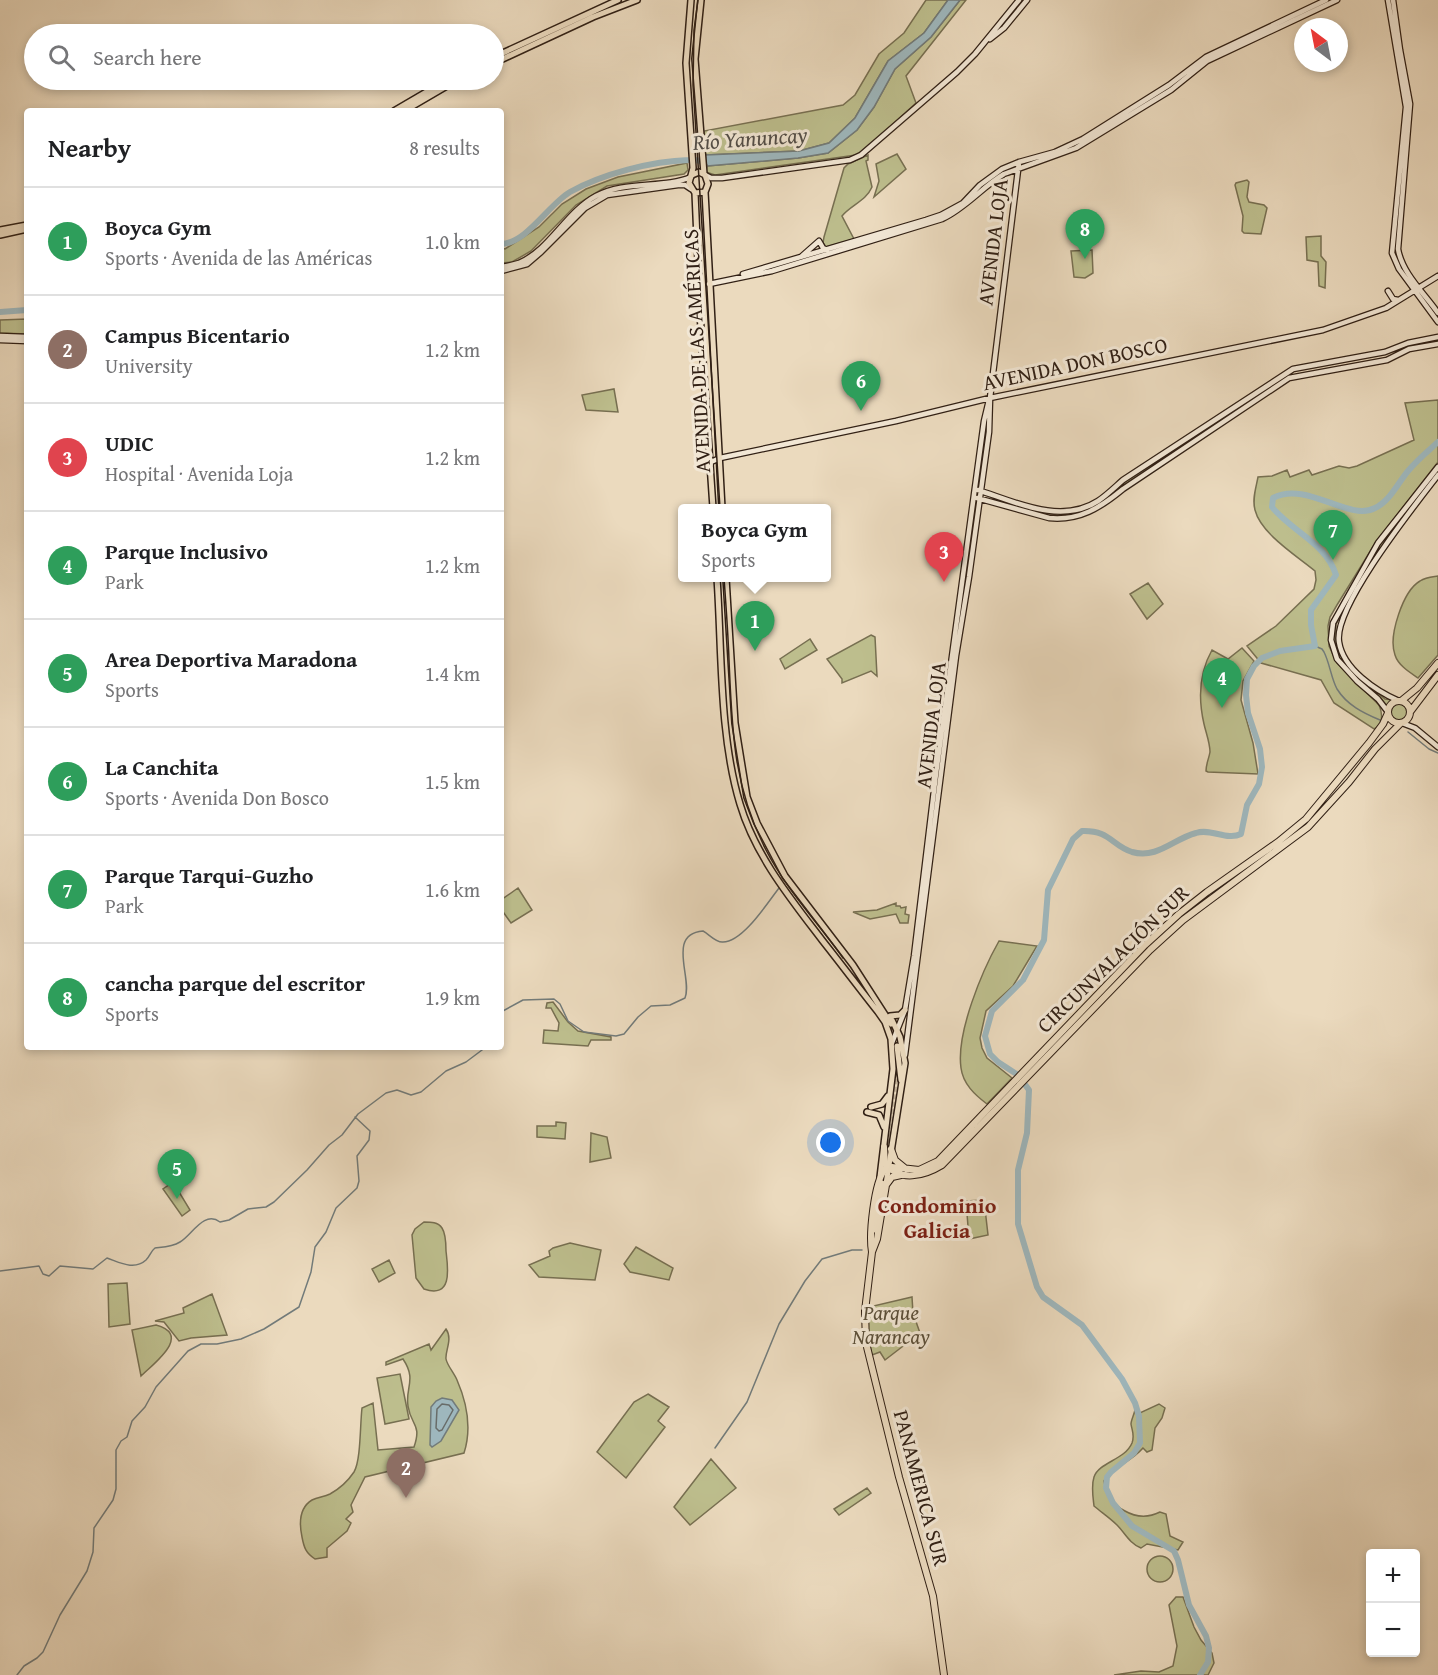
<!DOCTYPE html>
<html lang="en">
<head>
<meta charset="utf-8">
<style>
  body { margin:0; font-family:"Gentium Book Plus",serif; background:#f6f6f6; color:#202124 }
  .controls { position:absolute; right:18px; bottom:18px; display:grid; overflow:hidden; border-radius:6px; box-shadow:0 3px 9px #0003 }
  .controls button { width:54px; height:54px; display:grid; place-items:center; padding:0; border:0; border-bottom:2px solid #e0e0e0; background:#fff; color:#202124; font:30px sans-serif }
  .compass { position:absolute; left:1294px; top:18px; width:54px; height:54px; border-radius:50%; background:#fff; box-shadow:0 3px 9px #0003; rotate:328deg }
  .you { position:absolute; left:831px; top:1143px; width:21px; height:21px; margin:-15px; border:4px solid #fff; border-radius:50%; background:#1a73e8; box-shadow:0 0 0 9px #1a73e833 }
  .badge { display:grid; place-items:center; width:39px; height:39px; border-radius:50%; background:#8f2418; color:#fff; font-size:20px; font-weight:700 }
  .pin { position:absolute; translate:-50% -50px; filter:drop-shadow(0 2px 3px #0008) }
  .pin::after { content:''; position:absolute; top:32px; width:21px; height:18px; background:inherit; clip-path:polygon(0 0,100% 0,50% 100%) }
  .popup { position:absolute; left:678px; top:504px; width:153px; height:78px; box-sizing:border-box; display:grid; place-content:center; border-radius:6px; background:#fff; filter:drop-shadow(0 2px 4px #0005); font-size:20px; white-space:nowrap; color:#757577 }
  .popup b { font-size:22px; color:#202124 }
  .popup::after { content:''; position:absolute; left:50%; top:100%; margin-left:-12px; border:12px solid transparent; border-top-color:#fff }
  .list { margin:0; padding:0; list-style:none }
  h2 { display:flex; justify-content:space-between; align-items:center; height:78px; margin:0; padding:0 24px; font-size:26px }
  h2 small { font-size:20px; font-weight:400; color:#757577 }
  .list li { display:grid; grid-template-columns:39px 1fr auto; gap:18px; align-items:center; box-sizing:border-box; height:108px; padding:0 24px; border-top:2px solid #e0e0e0 }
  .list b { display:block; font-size:22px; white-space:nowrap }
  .list p { margin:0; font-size:20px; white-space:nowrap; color:#757577 }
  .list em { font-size:20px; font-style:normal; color:#757577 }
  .icon { flex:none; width:33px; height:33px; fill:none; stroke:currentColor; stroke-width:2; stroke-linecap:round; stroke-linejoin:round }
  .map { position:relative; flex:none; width:1438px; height:1675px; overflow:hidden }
  .search { position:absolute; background:#fff; box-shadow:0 3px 9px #0003; left:24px; top:24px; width:480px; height:66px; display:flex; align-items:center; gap:15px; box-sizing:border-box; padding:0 21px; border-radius:33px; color:#757577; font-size:22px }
  .panel { position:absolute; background:#fff; box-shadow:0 3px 9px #0003; left:24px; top:108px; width:480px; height:942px; border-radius:6px }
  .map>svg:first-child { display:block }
  .green { fill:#bdbe8d; stroke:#776f51; stroke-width:1.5 }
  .water { fill:#9eb7bd; stroke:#727b7a; stroke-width:1.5 }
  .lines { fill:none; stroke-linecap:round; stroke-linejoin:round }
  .shore { stroke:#686c69; stroke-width:1.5 }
  .stream { stroke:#727b7a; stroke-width:1.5 }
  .river { stroke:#9eb7bd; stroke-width:6 }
  .primary-tunnel { stroke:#c6b59c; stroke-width:5; stroke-dasharray:5 2.5; stroke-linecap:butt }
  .secondary-casing { stroke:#312015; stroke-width:7 }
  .primary-casing { stroke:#312015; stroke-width:8 }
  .trunk-casing { stroke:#312015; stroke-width:8 }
  .secondary { stroke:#f2e7d5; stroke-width:4.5 }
  .primary { stroke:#ebdabe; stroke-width:5 }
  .trunk { stroke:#ebdabe; stroke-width:6 }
  .tram { stroke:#312015; stroke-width:1.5 }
  .labels { text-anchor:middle; stroke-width:6; stroke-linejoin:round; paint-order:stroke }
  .street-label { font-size:21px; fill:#312015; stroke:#f2e7d5 }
  .park-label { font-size:21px; font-style:italic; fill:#5b4f39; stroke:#f2e7d5 }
  .water-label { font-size:22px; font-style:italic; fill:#524d47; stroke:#f2e7d5 }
  .neighbourhood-label { font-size:22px; font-weight:bold; fill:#7a1f14; stroke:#f2e7d5 }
</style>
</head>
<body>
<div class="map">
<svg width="1438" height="1675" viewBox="0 0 1438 1675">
  <rect width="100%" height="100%" fill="#ebdabe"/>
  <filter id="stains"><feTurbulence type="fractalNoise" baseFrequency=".00333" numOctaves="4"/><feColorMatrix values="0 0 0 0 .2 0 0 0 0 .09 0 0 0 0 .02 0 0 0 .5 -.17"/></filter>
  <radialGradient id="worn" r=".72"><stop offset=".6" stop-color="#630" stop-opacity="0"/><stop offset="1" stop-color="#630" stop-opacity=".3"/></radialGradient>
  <path class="green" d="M 926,0 L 948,0 L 924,33 L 888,61 L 855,118 L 829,143 L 799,151 L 705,155 L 704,131 L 843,105 L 855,95 L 879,54 L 904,33 Z
    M 960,0 L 966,0 L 906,76 L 916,103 L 869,146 L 856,155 L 715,175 L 706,172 L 707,166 L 798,158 L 828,153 L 857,130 L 874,107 L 895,69 L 931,37 Z
    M 897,154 L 906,169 L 874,197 L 879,181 L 876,164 Z
    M 868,155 L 868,160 L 866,161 L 872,187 C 866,201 851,205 842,216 L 854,239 L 826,247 L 823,243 L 824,237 L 844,168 L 848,164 Z
    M 687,163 L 688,170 L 684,174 L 607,186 L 576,205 L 531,251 L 512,262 L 501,263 L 501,248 L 505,249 L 539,227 L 562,204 L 586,189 L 618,177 Z
    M 1247,180 L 1249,182 L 1247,197 L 1249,202 L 1264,205 L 1267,208 L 1261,234 L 1244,233 L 1242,231 L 1243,216 L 1235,185 L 1236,183 Z
    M 1321,236 L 1321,256 L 1326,262 L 1325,288 L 1319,286 L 1318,262 L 1307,260 L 1306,237 Z
    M 1092,250 L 1093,273 L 1085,278 L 1074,277 L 1071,251 Z
    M 27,319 L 27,334 L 0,333 L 0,320 Z
    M 614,389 L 618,412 L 586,410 L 582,395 Z
    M 1438,400 L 1438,462 L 1376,542 L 1337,605 L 1330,617 L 1328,626 L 1329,646 L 1337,663 L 1379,705 C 1383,714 1383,724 1374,729 L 1334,703 L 1321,680 L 1261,663 L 1247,646 L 1276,626 L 1314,589 L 1316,580 L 1315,571 C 1297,556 1261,534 1255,510 C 1252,499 1256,488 1258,477 L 1272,476 L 1287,470 L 1290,477 L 1309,470 L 1312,475 L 1339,466 L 1349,468 L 1357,466 L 1414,440 L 1405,403 Z
    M 1191,439 L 1193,440 L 1191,442 L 1126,484 L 1103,503 L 1082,512 L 1082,510 L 1101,501 L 1124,482 Z
    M 1438,468 L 1438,473 L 1380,550 L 1336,624 L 1336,641 L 1346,663 L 1369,686 L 1385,699 L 1393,700 L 1389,703 L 1387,709 L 1339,658 L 1334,641 L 1334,623 L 1379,544 Z
    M 1438,576 L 1438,655 L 1418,678 C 1409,672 1398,665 1395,655 C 1388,636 1403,591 1420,581 C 1426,577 1431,577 1438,576 Z
    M 1148,583 L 1163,604 L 1147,619 L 1130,594 Z
    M 871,635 L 875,637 L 877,676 L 871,671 L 842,683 L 842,679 L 827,659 Z
    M 810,639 L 817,650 L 785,669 L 780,659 Z
    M 1242,648 L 1254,661 L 1243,681 L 1241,700 L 1253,743 L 1258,774 L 1208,772 L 1206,771 C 1206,764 1209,758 1210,752 C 1210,743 1206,733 1204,724 C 1198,698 1199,673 1212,650 L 1228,659 Z
    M1390 713a9 9 0 1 1 18 0a9 9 0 1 1-18 0Z
    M 518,888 L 532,910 L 511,923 L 501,909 L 501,900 Z
    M 896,903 L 896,906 L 900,906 L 901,908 L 906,907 L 905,914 L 909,915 L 908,923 L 900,923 L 896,914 L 870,919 L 853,912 L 877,910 Z
    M 999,941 L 1037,946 L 1013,986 L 986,1011 L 980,1038 L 982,1048 L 987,1058 L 1012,1078 L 987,1104 C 975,1095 963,1084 961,1068 C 956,1033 982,971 999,941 Z
    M 553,1002 L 568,1022 L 578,1031 L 611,1037 L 611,1040 L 591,1040 L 588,1046 L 543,1043 L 544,1030 L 558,1031 L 559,1023 L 551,1008 L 546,1008 L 547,1003 Z
    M 556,1122 L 566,1123 L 565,1139 L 537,1137 L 537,1126 L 556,1126 Z
    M 591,1133 L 607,1137 L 611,1158 L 590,1162 Z
    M 173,1182 L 190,1210 L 182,1216 L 163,1189 Z
    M 984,1200 L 988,1235 L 969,1239 L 966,1201 Z
    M 424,1222 C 431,1222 438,1222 442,1228 C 446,1234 446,1244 446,1251 C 448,1268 453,1299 424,1289 L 416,1278 L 412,1235 L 415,1229 Z
    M 570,1243 L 601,1250 L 595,1280 L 539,1277 L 529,1265 L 550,1256 L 549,1251 L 553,1248 Z
    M 636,1247 L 673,1268 L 669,1280 L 630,1272 L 624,1264 Z
    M 389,1260 L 395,1273 L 379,1282 L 372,1269 Z
    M 127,1283 L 130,1324 L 109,1327 L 108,1284 Z
    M 212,1294 L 227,1335 L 191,1338 L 179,1341 L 164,1322 L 155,1321 L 184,1313 L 183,1308 Z
    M 912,1297 L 913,1313 L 920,1333 L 885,1360 L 880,1352 L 872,1355 L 868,1335 L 869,1307 Z
    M 156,1325 C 193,1335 153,1364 141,1376 L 132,1330 Z
    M 446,1329 C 453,1339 445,1351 446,1359 C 447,1365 454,1373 457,1380 C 467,1403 472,1428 464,1453 L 365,1477 L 351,1505 L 353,1512 L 346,1519 L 351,1523 L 347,1531 L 327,1548 L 327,1557 L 315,1559 C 306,1553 304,1548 302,1537 C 299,1523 299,1508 312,1500 C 318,1497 324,1497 330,1494 C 339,1489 348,1481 354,1472 C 361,1460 360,1424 362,1408 L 373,1403 L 378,1450 L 414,1447 C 422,1424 411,1426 408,1406 C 405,1387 417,1380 403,1359 L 386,1365 L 386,1362 L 429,1344 L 431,1350 Z
    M 400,1374 L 409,1419 L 385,1424 L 377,1378 Z
    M 648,1394 L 669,1407 L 658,1421 L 665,1427 L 626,1478 L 597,1452 L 634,1402 Z
    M 1159,1404 L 1165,1408 L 1162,1418 L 1155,1428 L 1152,1450 L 1147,1452 L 1143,1448 C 1130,1463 1113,1466 1104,1481 C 1108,1507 1136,1524 1160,1512 L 1166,1514 L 1170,1536 L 1183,1542 L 1178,1550 L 1147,1544 L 1141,1548 C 1129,1543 1125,1533 1117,1525 C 1110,1518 1101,1512 1094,1506 C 1093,1497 1091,1486 1094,1477 C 1099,1462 1125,1460 1132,1443 C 1135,1435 1132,1431 1131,1424 C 1131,1420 1134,1415 1135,1410 L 1140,1413 Z
    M 711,1459 L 736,1488 L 690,1525 L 674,1507 Z
    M 867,1488 L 871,1493 L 839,1515 L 834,1509 Z
    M1147 1569a13 13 0 1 1 26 0a13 13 0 1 1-26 0Z
    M 1176,1597 L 1183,1597 L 1194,1627 L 1201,1640 L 1212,1653 L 1214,1663 L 1208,1675 L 1114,1675 L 1141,1671 L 1159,1672 L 1173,1666 L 1177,1646 L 1169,1605 Z"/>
  <path class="water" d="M 948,0 L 960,0 L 931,37 L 895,69 L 874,107 L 857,130 L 828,153 L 798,158 L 707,166 L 705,155 L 799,151 L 829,143 L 855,118 L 888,61 L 924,33 Z
    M 442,1398 L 452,1400 L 459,1410 L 441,1441 L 432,1447 L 430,1445 L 431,1407 L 436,1401 Z"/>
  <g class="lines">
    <path class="shore" d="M 442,1404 L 449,1405 L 453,1410 L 442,1430 L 439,1431 L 436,1428 L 437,1409 Z"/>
    <path class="stream" d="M 1315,646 L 1322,649 L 1324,652 C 1330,664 1331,678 1337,689 C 1347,705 1363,713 1380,720
      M 1408,732 L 1429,749 L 1438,753
      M 501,1012 L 523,1000 L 554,999 L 560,1004 L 568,1021 L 584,1032 L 616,1036 L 624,1034 L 638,1017 L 651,1006 L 670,1005 L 685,998 C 693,979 666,934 703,931 C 709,934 716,943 723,942 C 743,942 768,902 779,888
      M 0,1271 L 39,1266 L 43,1274 L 49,1276 L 60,1266 L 93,1269 L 107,1258 C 119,1262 134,1271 146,1260 C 150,1256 151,1251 155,1248 C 164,1247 172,1247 180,1242 C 192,1235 204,1210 220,1222 L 229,1220 L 248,1209 L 266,1207 L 274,1202 L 307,1170 L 329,1145 L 342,1135 L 358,1114 L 386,1093 L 397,1090 L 411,1095 L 421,1092 L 446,1071 L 466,1062 L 486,1047
      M 715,1448 L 747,1402 L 779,1324 L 805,1281 L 822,1259 L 852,1250 L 862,1250
      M 17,1675 L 24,1666 L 37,1658 L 43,1652 L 60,1615 L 87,1571 L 93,1552 L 94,1528 L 113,1500 L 116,1489 L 116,1450 L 121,1441 L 127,1437 L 132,1421 L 145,1407 L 156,1387 L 188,1351 L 201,1344 L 217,1344 L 241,1339 L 264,1329 L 299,1307 L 311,1272 L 315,1247 L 326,1232 L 336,1208 L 357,1188 L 359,1181 L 357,1156 L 369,1140 L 370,1131 L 355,1117"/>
    <path class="river" d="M 501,244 C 527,243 548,205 570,192 C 602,174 652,161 689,160 C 695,159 701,162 707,161
      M 0,312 L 27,310
      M 1200,1675 L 1208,1662 L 1209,1648 L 1206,1636 L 1189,1605 L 1178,1560 L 1174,1551 L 1132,1526 L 1113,1503 L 1106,1488 L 1107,1477 L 1111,1472 L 1134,1453 L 1140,1443 L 1139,1416 L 1135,1403 L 1122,1379 L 1082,1325 L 1043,1297 L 1037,1287 L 1018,1224 L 1018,1170 L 1027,1133 L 1029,1090 L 1018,1075 L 998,1062 L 990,1054 L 985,1036 L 992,1011 L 1023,980 L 1044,940 L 1048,890 L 1073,839 L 1082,831 C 1110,830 1112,846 1132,852 C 1158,859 1173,839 1196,833 C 1211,828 1227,841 1241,834 L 1247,805 L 1259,784 L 1262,767 L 1260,749 L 1248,713 L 1246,695 L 1247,679 L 1254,666 L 1262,658 L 1280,651 L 1315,646 L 1311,625 L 1311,610 L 1336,575 C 1326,543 1291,531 1272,507 L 1273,498 C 1307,480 1348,522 1375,508 C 1390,501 1398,483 1408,471 C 1417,460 1428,451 1438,442"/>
    <path class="primary-tunnel" d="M 890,1025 L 894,1041
      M 890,1144 L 898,1066"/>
    <defs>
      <path id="secondary" d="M 1388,0 L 1406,107 L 1392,253 L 1399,269 L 1438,322
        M 1393,0 L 1400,50 L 1410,104 L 1398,249 C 1402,273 1424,293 1438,313
        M 990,39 L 1004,28 L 1027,0
        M 705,175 L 711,178 L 722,178 L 850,160 L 861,155 L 957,72 L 975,54 L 1019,0
        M 802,256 L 819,241 L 823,248 L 827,250
        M 501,267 C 507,266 513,265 519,263 C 550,250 566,212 596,196 C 625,180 664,189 691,177
        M 501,271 L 527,264 L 541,252 L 585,208 L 607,195 L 678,185 L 685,185 L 691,189
        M 743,274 L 926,220 L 941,215 L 963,203 L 980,185 L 1002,169 L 1019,162 L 1055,152 L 1083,139 L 1169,85 L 1206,57 L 1326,0
        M 709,284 L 772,271 L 942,219 C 966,208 982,187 1004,174 L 1076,148 L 1171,90 L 1207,61 L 1337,0
        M 1388,291 L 1393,299 L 1398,300
        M 0,336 L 27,337
        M 0,340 L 27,341
        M 711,462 L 720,458 L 896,421 L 990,398 L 1323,330 L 1386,308 L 1438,276
        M 978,490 C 1015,502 1061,525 1098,501 C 1107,495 1115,487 1123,480 L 1293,369 L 1385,352 L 1408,343 L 1438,337
        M 977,498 L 1049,518 C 1079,521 1100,508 1123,489 L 1289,378 L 1387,360 L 1409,349 L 1438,344
        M 1399,701 C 1376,691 1343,669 1339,642 C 1333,607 1415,505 1438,475
        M 1388,712 L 1378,699 L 1357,681 L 1337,659 L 1331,640 L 1333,623 L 1378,543 L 1438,467
        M 1402,723 L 1415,728 L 1438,747
        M 892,1043 L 905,1010 L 914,956 L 936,774 L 984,421 L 989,400
        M 905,1055 L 956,656 L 969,577 L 989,432 L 990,398 L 1019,162"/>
      <path id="primary" d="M 691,0 L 686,63 L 693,168 L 689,183 L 695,193 L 705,192 L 708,184 L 705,175 L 699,172 L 692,175
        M 701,0 L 695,59 L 704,174
        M 494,57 L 618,0
        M 494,63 L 593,17 L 637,0
        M 394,111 L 447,80
        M 404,111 L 457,80
        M 705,192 L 722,508
        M 695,193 L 701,331 L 713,508
        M 0,230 L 27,225
        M 0,235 L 27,229
        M 717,578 C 722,650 719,735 740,804 C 755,855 790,898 822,940 C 841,964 859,988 878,1012 L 885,1022 L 891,1039 L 893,1069 L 880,1177
        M 726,578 L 735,723 L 747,797 L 757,823 L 785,876 L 853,965 L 891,1024
        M 890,1016 L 900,1015 L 905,1010
        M 897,1046 L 901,1080
        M 871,1107 L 882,1104 L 888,1096
        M 867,1112 L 879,1115 L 884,1127
        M 886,1184 L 905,1063 L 900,1037 L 892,1020
        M 874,1230 L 882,1183"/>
      <path id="trunk" d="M1388 712a11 11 0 1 1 22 0a11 11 0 1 1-22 0Z
        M 1401,701 L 1417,688 L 1438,663
        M 1410,712 L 1438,675
        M 884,1147 L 885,1164 C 900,1182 924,1176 942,1165 L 1150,950 L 1183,920 L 1308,827 L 1349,782 L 1375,749 L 1401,723
        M 891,1149 L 895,1160 L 906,1169
        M 901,1175 L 892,1177 L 886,1185 L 877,1239 L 872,1252 L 865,1311 L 866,1343 L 899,1477 L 933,1596 L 944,1675
        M 872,1252 C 869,1235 874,1183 885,1169 L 892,1167 L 919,1170 L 938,1161 L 1145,945 L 1179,914 L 1207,892 L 1278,842 L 1306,819 L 1369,743 L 1383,724 L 1388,713"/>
    </defs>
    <use href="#secondary" class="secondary-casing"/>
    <use href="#primary" class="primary-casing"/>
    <use href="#trunk" class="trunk-casing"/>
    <use href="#secondary" class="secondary"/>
    <use href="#primary" class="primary"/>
    <use href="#trunk" class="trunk"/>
    <path class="tram" d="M 698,0 L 694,30 L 693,85 L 720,508
      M 724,578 C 726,605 728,632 729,660 C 732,729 733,786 766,850 C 786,889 818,923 843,958"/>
  </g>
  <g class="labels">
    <g class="street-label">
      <text transform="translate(993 242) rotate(-83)" y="7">AVENIDA LOJA</text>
      <text transform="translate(697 351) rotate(-93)" y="7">AVENIDA DE LAS AMÉRICAS</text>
      <text transform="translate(1075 364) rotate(-12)" y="7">AVENIDA DON BOSCO</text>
      <text transform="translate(931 725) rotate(-83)" y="7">AVENIDA LOJA</text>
      <text transform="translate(1113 959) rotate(-44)" y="7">CIRCUNVALACIÓN SUR</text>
      <text transform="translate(921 1488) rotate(75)" y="7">PANAMERICA SUR</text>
    </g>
    <g class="park-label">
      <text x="891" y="1320">Parque<tspan x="891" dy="24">Narancay</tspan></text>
    </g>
    <g class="water-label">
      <text transform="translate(750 138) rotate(-4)" y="8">Río Yanuncay</text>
    </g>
    <g class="neighbourhood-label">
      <text x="937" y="1213">Condominio<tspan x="937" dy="25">Galicia</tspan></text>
    </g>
  </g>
  <rect width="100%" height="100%" filter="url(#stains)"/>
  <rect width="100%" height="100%" fill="url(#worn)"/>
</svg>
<div class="controls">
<button>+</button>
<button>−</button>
</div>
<svg class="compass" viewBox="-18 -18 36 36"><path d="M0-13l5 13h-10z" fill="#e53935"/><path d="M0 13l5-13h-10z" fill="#757577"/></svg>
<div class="you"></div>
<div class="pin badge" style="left:755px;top:651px;background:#2e9e5b">1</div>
<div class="popup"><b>Boyca Gym</b>Sports</div>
<div class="pin badge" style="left:406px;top:1498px;background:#8d6e63">2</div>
<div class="pin badge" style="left:944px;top:582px;background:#e0444e">3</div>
<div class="pin badge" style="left:1222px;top:708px;background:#2e9e5b">4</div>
<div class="pin badge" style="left:177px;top:1199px;background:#2e9e5b">5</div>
<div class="pin badge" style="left:861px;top:411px;background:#2e9e5b">6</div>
<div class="pin badge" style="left:1333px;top:560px;background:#2e9e5b">7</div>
<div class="pin badge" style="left:1085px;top:259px;background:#2e9e5b">8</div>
<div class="search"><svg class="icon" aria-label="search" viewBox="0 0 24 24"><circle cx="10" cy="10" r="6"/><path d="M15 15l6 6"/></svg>Search here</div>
<section class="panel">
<h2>Nearby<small>8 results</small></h2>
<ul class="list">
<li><span class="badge" style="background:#2e9e5b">1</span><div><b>Boyca Gym</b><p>Sports · Avenida de las Américas</p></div><em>1.0 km</em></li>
<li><span class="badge" style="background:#8d6e63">2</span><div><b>Campus Bicentario</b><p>University</p></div><em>1.2 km</em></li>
<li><span class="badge" style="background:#e0444e">3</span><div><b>UDIC</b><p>Hospital · Avenida Loja</p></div><em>1.2 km</em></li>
<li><span class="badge" style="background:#2e9e5b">4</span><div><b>Parque Inclusivo</b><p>Park</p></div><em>1.2 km</em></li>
<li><span class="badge" style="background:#2e9e5b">5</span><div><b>Area Deportiva Maradona</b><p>Sports</p></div><em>1.4 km</em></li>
<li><span class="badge" style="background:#2e9e5b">6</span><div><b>La Canchita</b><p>Sports · Avenida Don Bosco</p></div><em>1.5 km</em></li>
<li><span class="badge" style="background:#2e9e5b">7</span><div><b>Parque Tarqui-Guzho</b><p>Park</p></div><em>1.6 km</em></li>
<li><span class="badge" style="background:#2e9e5b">8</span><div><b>cancha parque del escritor</b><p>Sports</p></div><em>1.9 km</em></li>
</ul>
</section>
</div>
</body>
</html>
